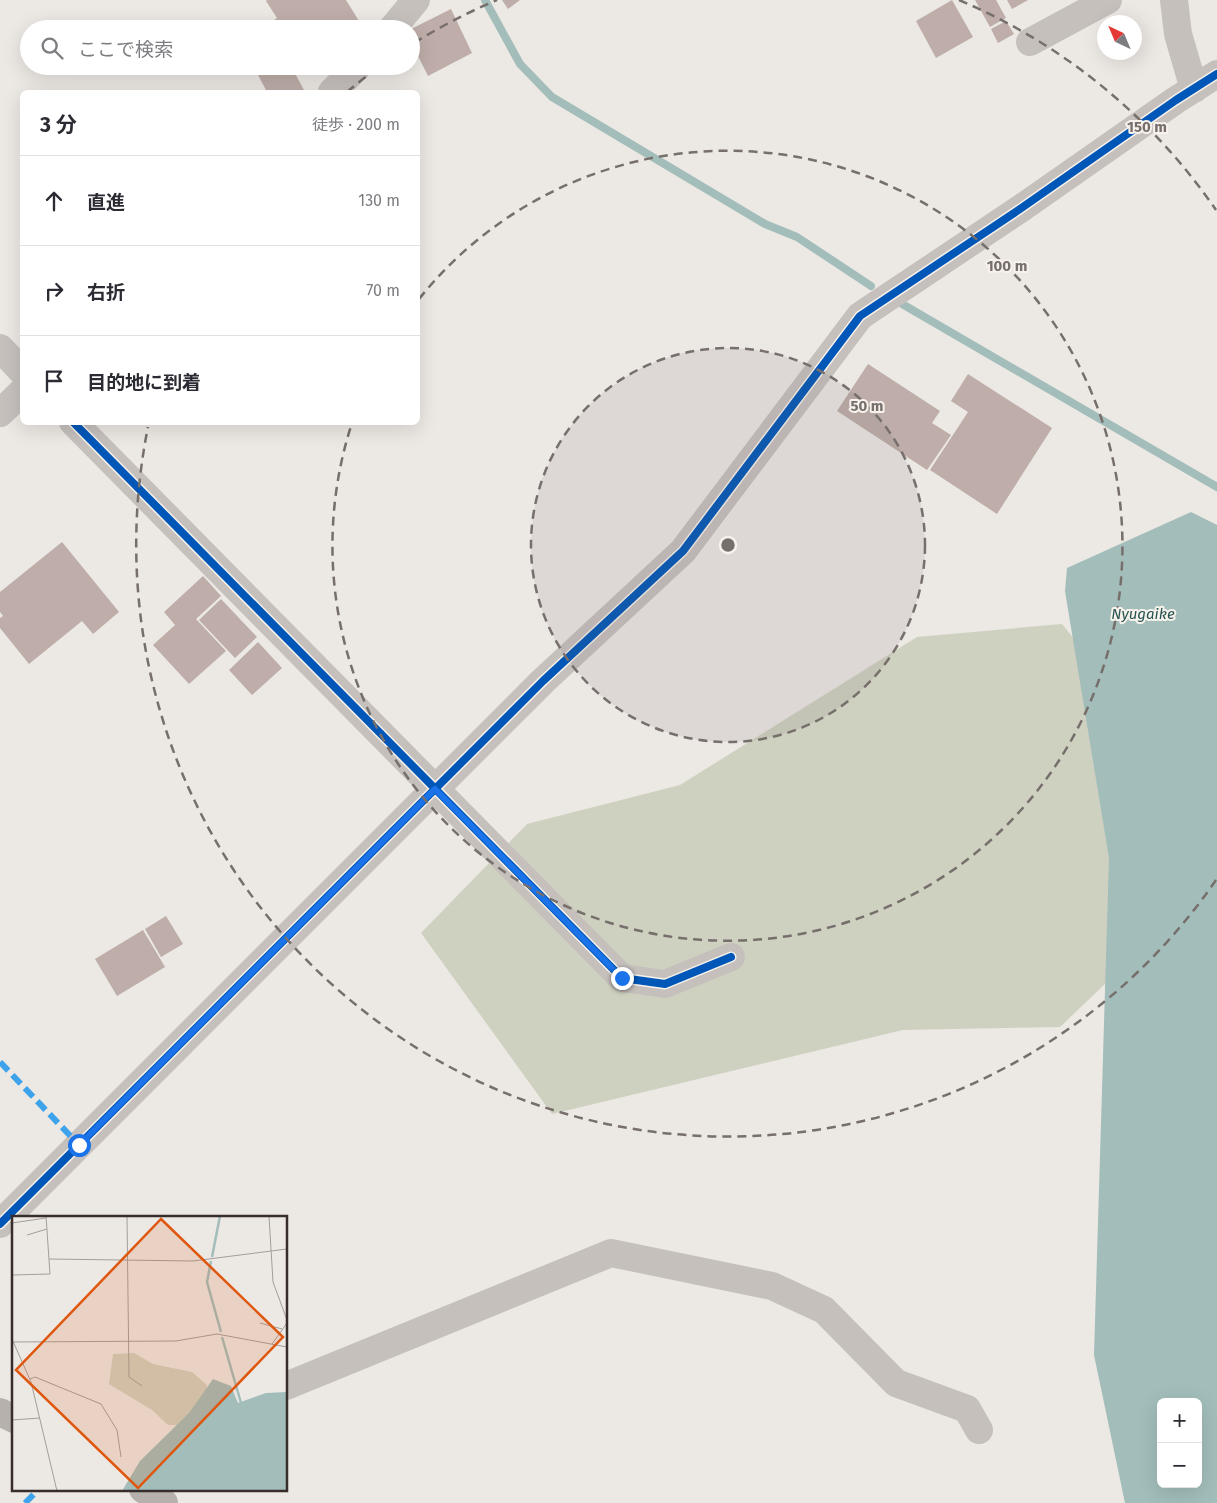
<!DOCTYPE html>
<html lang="ja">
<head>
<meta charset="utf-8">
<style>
  body { margin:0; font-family:"Fira Sans","Noto Sans JP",sans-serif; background:#f2f2f3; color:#2b2b33 }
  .controls { position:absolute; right:15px; bottom:15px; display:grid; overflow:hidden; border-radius:8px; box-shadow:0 5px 20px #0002 }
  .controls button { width:45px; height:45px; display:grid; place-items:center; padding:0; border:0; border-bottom:1px solid #e1e1e2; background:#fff; color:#2b2b33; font:25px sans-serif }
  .compass { position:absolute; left:1097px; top:15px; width:45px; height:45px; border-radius:50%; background:#fff; box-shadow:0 5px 20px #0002; rotate:316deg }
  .stop { position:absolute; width:15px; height:15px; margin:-11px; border:4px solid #1a73e8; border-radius:50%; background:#fff }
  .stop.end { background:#1a73e8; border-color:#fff; box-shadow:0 1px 5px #0008 }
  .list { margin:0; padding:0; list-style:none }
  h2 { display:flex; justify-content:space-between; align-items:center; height:65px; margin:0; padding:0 20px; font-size:21px }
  h2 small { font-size:16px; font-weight:400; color:#7c7c81 }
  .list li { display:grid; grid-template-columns:32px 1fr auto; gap:15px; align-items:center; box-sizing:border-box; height:90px; padding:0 20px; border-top:1px solid #e1e1e2 }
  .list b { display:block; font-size:19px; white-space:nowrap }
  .list em { font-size:16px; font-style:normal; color:#7c7c81 }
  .icon { flex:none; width:28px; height:28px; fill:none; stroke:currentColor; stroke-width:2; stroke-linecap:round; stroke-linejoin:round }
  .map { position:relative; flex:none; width:1217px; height:1503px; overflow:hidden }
  .search { position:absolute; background:#fff; box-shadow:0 5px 20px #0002; left:20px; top:20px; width:400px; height:55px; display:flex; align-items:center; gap:12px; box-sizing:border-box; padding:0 18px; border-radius:28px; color:#7c7c81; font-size:19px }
  .panel { position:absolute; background:#fff; box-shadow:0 5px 20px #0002; left:20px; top:90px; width:400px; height:335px; border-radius:8px }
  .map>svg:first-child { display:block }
  .green { fill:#cfd1c0 }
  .water { fill:#a2bdba; fill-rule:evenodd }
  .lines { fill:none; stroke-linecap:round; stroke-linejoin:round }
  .stream { stroke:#a2bdba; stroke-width:8 }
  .building { fill:#beada8 }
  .street { stroke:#c6c0bd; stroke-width:28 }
  .secondary { stroke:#b6b1ad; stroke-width:28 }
  .quiet { stroke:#3fa3eb; stroke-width:6; stroke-dasharray:12 6; stroke-linecap:butt }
  .cycleway-casing { stroke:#f8f2ec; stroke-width:11 }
  .cycleway { stroke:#0057b8; stroke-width:8 }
  .route { stroke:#1a73e8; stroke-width:6 }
  .ring { fill:none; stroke:#766f6c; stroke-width:2.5; stroke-dasharray:9 6 }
  .labels { text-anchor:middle; stroke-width:4; stroke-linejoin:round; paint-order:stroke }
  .water-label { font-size:15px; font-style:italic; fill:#255352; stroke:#f8f2ec }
  .inset-river { fill:none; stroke:#a2bdba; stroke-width:2.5 }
  .inset-road { fill:none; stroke:#a49e9a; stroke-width:1 }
  .view { fill:#df570e; fill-opacity:0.15; stroke:#df570e; stroke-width:2.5 }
  .inset-edge { fill:none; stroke:#372e2b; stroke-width:2.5 }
  .centre { fill:#766f6c; stroke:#f8f2ec; stroke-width:2.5 }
  .ring-label { font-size:15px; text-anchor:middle; font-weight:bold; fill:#766f6c; stroke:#f8f2ec; stroke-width:4; stroke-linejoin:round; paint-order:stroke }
</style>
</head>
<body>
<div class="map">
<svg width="1217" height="1503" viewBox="0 0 1217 1503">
  <rect width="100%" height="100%" fill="#ece8e4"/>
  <path class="green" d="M 1062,624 L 1160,744 L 1128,962 L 1060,1027 L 903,1030 L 552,1114 L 421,933 L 527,824 L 680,785 L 917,637 Z"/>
  <path class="water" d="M 1191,512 L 1217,525 L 1217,1503 L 1125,1503 L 1094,1355 L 1109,858 L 1065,591 L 1067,568 ZM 1161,1402 L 1198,1402 L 1198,1484 L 1161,1484 Z"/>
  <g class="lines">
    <path class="stream" d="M 485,0 L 520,64 L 552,97 L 765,224 L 797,237 L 871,286
      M 897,301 L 1217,487"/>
  </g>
  <path class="building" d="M 267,0 L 346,0 L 364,29 L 274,29 L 270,23 L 277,18 L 266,1 Z
    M 502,0 L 520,0 L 508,9 Z
    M 952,0 L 973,37 L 936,58 L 916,21 Z
    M 975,0 L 996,0 L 1006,18 L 990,27 Z
    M 1007,0 L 1028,0 L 1012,9 Z
    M 451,9 L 472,53 L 428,76 L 411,42 L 411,29 Z
    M 1006,21 L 1014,34 L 998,43 L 991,29 Z
    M 273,66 L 291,66 L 305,92 L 267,92 L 258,75 Z
    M 868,364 L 940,411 L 932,423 L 951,435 L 927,470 L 837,411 Z
    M 968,374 L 1052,428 L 997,514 L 930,470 L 968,412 L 951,401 Z
    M 62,542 L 119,612 L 93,634 L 82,621 L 29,664 L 0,628 L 0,618 L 3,616 L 0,612 L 0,592 Z
    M 203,576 L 221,596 L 196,619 L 226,651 L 189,684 L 153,645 L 175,625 L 164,612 Z
    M 221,599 L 257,637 L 235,658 L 199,620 Z
    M 258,642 L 282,668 L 252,695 L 229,670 Z
    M 166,916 L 183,944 L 161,957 L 145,929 Z
    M 143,930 L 165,967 L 117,996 L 95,959 Z"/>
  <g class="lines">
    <path class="street" d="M 1174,0 L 1178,34 L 1194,89
      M 392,29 L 416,0
      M 1030,42 L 1108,0
      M 332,92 L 358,66
      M 0,348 L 22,371
      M 0,413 L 22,392
      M 73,422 L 622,978 L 665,984 L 731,957
      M 0,1224 L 543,681 L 683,551 L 860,316 L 1020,209 L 1176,100 L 1217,74
      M 286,1386 L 611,1253 L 772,1286 L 824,1310 L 896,1383 L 967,1409 L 979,1430"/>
    <path class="secondary" d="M 0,1412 L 14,1419
      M 143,1489 L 164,1503"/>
    <path class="quiet" d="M 0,1062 L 79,1145
      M 25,1503 L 39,1489"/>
    <defs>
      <path id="cycleway" d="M 73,422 L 622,978 L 665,984 L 731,957
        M 0,1224 L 543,681 L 683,551 L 860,316 L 1020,209 L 1176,100 L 1217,74"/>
    </defs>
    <use href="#cycleway" class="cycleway-casing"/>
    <use href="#cycleway" class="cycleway"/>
  </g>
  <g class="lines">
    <path class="route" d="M 79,1145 L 435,789 L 622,978"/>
  </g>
  <circle cx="728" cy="545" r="197" fill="#766f6c" fill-opacity=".12"/>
  <g class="ring">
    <circle cx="728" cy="545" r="197"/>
    <path d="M419 299A395 395 0 1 1 352 423"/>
    <path d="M1216 880A592 592 0 0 1 148 427M347 92A592 592 0 0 1 376 69M414 43A592 592 0 0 1 497 0M959 0A592 592 0 0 1 1216 210"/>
  </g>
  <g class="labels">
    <g class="water-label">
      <text x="1143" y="619">Nyugaike</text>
    </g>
  </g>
  <g transform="translate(12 1216)">
    <rect width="275" height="275" fill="#ece8e4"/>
    <path d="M 122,137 L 141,148 L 180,156 L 195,169 L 194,190 L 169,209 L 156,209 L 140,194 L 97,168 L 101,138 Z" fill="#cfd1c0"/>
    <path d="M 201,163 L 219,170 L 226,187 L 254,177 L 275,176 L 275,275 L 110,275 L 128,245 L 177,197 Z" fill="#a2bdba"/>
    <path class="inset-river" d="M 200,41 L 208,0M 199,45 L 195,66 L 209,116M 210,121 L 229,187"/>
    <path class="inset-road" d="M 115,0 L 117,161 L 130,170M 257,0 L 261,66 L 275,104M 0,7 L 34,2M 15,19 L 35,13M 37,43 L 181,45 L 275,33M 0,59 L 38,58 L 34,0M 248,107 L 270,113M 0,123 L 19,166 L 45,275M 0,126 L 164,125 L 205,118 L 275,131M 260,128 L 275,107M 18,163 L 23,161 L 89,188 L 105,214 L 109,241M 0,204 L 28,202"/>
    <path class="view" d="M 149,3 L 271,121 L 126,272 L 4,154 Z"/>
    <rect width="275" height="275" class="inset-edge"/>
  </g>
  <circle cx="728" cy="545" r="8" class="centre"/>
  <g class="ring-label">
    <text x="1147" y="132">150 m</text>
    <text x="1007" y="271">100 m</text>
    <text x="867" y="411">50 m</text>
  </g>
</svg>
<div class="controls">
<button>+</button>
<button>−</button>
</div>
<svg class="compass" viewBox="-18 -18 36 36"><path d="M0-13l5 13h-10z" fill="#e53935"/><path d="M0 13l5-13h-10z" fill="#7c7c81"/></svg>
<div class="stop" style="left:79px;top:1145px"></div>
<div class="stop end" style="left:622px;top:978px"></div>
<div class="search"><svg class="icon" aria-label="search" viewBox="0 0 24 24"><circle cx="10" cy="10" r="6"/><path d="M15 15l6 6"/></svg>ここで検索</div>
<section class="panel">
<h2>3 分<small>徒歩 · 200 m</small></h2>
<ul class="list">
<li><svg class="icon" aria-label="ahead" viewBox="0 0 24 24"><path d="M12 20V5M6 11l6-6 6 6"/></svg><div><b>直進</b></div><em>130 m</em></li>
<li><svg class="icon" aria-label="right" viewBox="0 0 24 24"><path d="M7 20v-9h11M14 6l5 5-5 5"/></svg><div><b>右折</b></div><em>70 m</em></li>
<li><svg class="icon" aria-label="arrive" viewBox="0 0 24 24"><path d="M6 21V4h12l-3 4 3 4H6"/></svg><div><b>目的地に到着</b></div></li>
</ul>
</section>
</div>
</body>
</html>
